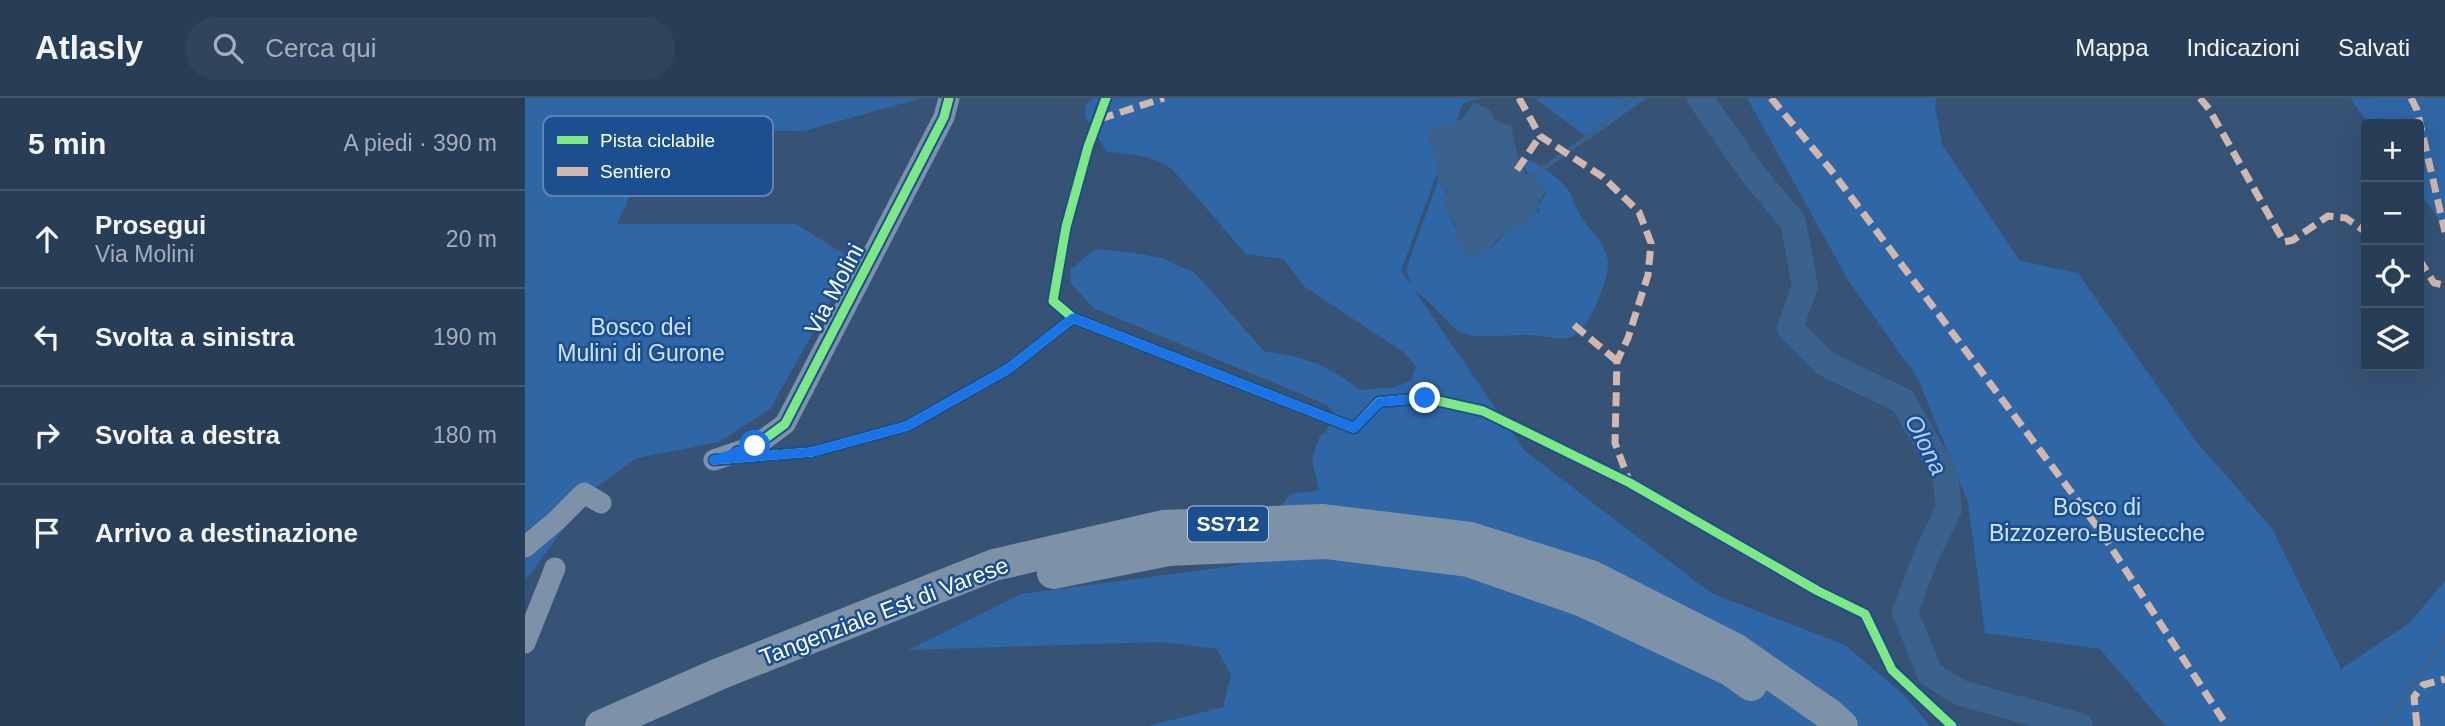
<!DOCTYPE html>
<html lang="it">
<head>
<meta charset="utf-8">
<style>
  body { margin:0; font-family:Helvetica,sans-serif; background:#30455d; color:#f1f3f6 }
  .controls { position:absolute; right:21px; top:21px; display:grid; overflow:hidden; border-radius:7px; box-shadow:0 7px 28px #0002 }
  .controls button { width:63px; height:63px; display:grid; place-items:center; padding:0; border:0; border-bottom:2px solid #44576d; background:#283e57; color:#f1f3f6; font:35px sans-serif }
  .stop { position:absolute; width:21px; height:21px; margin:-16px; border:5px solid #1a73e8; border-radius:50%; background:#fff }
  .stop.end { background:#1a73e8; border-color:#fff; box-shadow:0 2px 7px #0008 }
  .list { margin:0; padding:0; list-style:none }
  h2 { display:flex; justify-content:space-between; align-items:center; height:91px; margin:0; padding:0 28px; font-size:30px }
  h2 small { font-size:23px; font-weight:400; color:#a5aeba }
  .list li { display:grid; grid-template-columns:46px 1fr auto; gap:21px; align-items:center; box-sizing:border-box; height:98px; padding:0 28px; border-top:2px solid #44576d }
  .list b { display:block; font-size:26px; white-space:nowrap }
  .list p { margin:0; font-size:23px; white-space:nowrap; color:#a5aeba }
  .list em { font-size:23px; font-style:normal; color:#a5aeba }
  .icon { flex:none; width:38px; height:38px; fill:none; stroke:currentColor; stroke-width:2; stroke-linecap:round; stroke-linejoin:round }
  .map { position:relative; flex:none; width:1920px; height:628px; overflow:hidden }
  header { display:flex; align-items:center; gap:42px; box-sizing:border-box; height:98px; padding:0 35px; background:#283e57; border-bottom:2px solid #44576d }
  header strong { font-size:33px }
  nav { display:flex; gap:38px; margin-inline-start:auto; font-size:24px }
  .search { width:490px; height:63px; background:#30455d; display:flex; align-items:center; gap:18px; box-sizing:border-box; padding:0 24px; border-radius:38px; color:#a5aeba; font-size:26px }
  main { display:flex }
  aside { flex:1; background:#283e57 }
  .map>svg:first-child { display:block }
  .green { fill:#2f66a5 }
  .water { fill:#3b618d }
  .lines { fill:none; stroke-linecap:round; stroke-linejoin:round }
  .stream { stroke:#3b618d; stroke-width:4.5 }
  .river { stroke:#3b618d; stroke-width:26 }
  .minor { stroke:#7d92a8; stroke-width:21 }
  .highway { stroke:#7e92a7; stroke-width:32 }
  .quiet { stroke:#d1b7ad; stroke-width:7; stroke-dasharray:14 7; stroke-linecap:butt }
  .cycleway-casing { stroke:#1b4f8f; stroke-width:13 }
  .cycleway { stroke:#7ce984; stroke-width:9 }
  .route { stroke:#1a73e8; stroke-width:9 }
  .labels { text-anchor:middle; stroke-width:5; stroke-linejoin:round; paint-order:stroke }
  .shield { fill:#1b4f8f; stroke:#bbcadd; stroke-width:2 }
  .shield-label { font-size:21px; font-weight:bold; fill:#fff }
  .street-label { font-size:23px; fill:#fff; stroke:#1b4f8f }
  .park-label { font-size:23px; fill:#cfe3fa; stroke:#1b4f8f }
  .water-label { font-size:24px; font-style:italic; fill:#b5d3f5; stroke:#1b4f8f }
  .key { fill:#1b4f8f; stroke:#5f84b1; stroke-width:2 }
  .key-label { font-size:19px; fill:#fff }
</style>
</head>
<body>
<header>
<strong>Atlasly</strong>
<div class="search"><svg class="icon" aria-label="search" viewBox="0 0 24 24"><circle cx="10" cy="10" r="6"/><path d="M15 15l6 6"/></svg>Cerca qui</div>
<nav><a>Mappa</a><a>Indicazioni</a><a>Salvati</a></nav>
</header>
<main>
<aside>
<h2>5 min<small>A piedi · 390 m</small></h2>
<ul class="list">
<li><svg class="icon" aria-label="ahead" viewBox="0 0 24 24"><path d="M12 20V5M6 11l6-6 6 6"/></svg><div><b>Prosegui</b><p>Via Molini</p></div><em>20 m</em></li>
<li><svg class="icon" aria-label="left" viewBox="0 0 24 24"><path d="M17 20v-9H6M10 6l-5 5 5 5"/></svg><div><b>Svolta a sinistra</b></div><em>190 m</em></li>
<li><svg class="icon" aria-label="right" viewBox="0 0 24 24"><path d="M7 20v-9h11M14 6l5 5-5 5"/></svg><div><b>Svolta a destra</b></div><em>180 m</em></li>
<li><svg class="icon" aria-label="arrive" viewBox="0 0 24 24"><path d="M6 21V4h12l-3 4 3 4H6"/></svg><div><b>Arrivo a destinazione</b></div></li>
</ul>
</aside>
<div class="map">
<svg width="1920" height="628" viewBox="0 0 1920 628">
  <rect width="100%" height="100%" fill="#365274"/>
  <path class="green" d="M 0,0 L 397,0 L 279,33 L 135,32 L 92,126 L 271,126 L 329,162 L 245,311 L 194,344 L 112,360 L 67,392 L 0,483 Z
    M 568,0 L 957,0 L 938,5 L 876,173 L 886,187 L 881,171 L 913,83 C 924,93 920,101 924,114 C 926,121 930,127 932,135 L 966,150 L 980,135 L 1014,114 L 1014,107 L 1021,95 L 1005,80 L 994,59 C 1007,61 1033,79 1042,90 C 1048,98 1050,110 1056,119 C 1066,133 1081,146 1083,164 C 1084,182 1063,237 1043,240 C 1031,242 1017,237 1005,237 C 983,236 958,242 936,235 C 928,232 903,200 890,193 L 1000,353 L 1186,495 L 1320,547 L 1378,596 L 1405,628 L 623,628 L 698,609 L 706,577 L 692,551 L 636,544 L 383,552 L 496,496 L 715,467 L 765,396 L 794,392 L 787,363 L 789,354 L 795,338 L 802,332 L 808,314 L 802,307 L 568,210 L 546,185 L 546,171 L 570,151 L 604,154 L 637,160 L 670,175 L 739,253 C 784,260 799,265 835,292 L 870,289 L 886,283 L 891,268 L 878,254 L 780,189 L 758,161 L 721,156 L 647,71 C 627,57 606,56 582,54 L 560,18 L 561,6 Z
    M 1009,0 L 1121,0 L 1065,41 Z
    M 1222,0 L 1411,0 L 1410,9 L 1417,46 L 1495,163 L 1553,175 L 1670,342 L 1747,430 L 1816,571 L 1884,525 L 1920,483 L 1920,628 L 1641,628 L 1575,551 L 1460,535 L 1443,404 L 1393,281 L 1323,182 Z
    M 1825,0 L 1920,0 L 1920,130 L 1894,94 L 1894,26 L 1844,26 Z"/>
  <path class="water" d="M 949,4 L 965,12 L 970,22 L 986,28 C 990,43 992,67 1004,79 C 1008,83 1015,85 1020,87 C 1021,97 1015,99 1014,107 C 1008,134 996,125 978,136 C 967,144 960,164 943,158 C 930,153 934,134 929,124 C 927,119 922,115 919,110 L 922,94 L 913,83 L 910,57 L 902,37 L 907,30 L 923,27 L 937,21 Z"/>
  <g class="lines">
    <path class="stream" d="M 1005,80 L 1079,27 L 1106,0
      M 1859,628 L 1920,539"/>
    <path class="river" d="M 1175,0 L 1228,76 L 1268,124 L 1280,188 L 1265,230 L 1301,266 L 1378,303 L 1420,377 L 1424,411 L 1401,458 L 1380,514 L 1405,576 L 1436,595 L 1555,628"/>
    <path class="minor" d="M 189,362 L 230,348 L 260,326 L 419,19 L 424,0
      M 0,449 L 31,423 L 59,395 L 76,405
      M 0,545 L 30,470"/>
    <path class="highway" d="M 528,475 L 643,452 L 800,445 L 943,463 L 1058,503 L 1205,572 L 1226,587
      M 76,628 L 194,576 L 469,467 L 638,428 L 797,422 L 945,440 L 1066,478 L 1210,551 L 1305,617 L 1317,628"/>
    <path class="quiet" d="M 994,0 L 1015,38 L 1078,79 L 1114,114 L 1126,145 L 1123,177 L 1103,240 L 1092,263 L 1090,345 L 1105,385
      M 1246,0 L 1306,72 L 1576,434 L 1702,628
      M 1675,0 L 1684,11 L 1759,144 L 1768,142 L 1803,118 L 1821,120 L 1841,134
      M 1886,0 L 1892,12 L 1920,134
      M 575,21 L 639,0
      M 992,72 L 1015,38
      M 1894,161 L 1909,185 L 1920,187
      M 1049,227 L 1092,263
      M 1892,628 L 1889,599 L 1898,587 L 1920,581"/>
    <defs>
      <path id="cycleway" d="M 548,220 L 528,203 L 541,129 L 563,49 L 581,0
        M 212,354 L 230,348 L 260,326 L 419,19 L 424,0
        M 189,362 L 287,354 L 382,328 L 483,271 L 548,220 L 829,330 L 854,304 L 900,300 L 958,313 L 1105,385 L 1293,493 L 1340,516 L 1367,572 L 1427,628"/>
    </defs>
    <use href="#cycleway" class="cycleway-casing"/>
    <use href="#cycleway" class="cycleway"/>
  </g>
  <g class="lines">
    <path class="route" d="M 230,348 L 189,362 L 287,354 L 382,328 L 483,271 L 548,220 L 829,330 L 855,304 L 900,300"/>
  </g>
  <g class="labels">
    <rect class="shield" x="663" y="408.5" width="80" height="35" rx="5"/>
    <g class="shield-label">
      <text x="703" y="433">SS712</text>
    </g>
    <g class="street-label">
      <text transform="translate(309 191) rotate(-62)" y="8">Via Molini</text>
      <text transform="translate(359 513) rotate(-21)" y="8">Tangenziale Est di Varese</text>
    </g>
    <g class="park-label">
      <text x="116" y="237">Bosco dei<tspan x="116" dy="26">Mulini di Gurone</tspan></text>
      <text x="1572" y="417">Bosco di<tspan x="1572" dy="26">Bizzozero-Bustecche</tspan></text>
    </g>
    <g class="water-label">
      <text transform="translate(1401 347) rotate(63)" y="8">Olona</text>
    </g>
  </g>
  <rect x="18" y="18" width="230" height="80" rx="10" class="key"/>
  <rect x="32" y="38" width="31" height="8" fill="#7ce984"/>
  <rect x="32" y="69" width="31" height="9" fill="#d1b7ad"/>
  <g class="key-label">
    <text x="75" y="49">Pista ciclabile</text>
    <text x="75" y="80">Sentiero</text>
  </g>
</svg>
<div class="controls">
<button>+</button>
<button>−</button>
<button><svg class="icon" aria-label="locate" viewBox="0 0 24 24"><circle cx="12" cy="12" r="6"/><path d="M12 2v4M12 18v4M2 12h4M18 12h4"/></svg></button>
<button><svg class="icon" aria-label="layers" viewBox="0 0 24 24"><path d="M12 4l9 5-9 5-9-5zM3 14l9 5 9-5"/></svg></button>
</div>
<div class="stop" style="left:230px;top:348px"></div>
<div class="stop end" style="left:900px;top:300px"></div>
</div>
</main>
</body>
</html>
